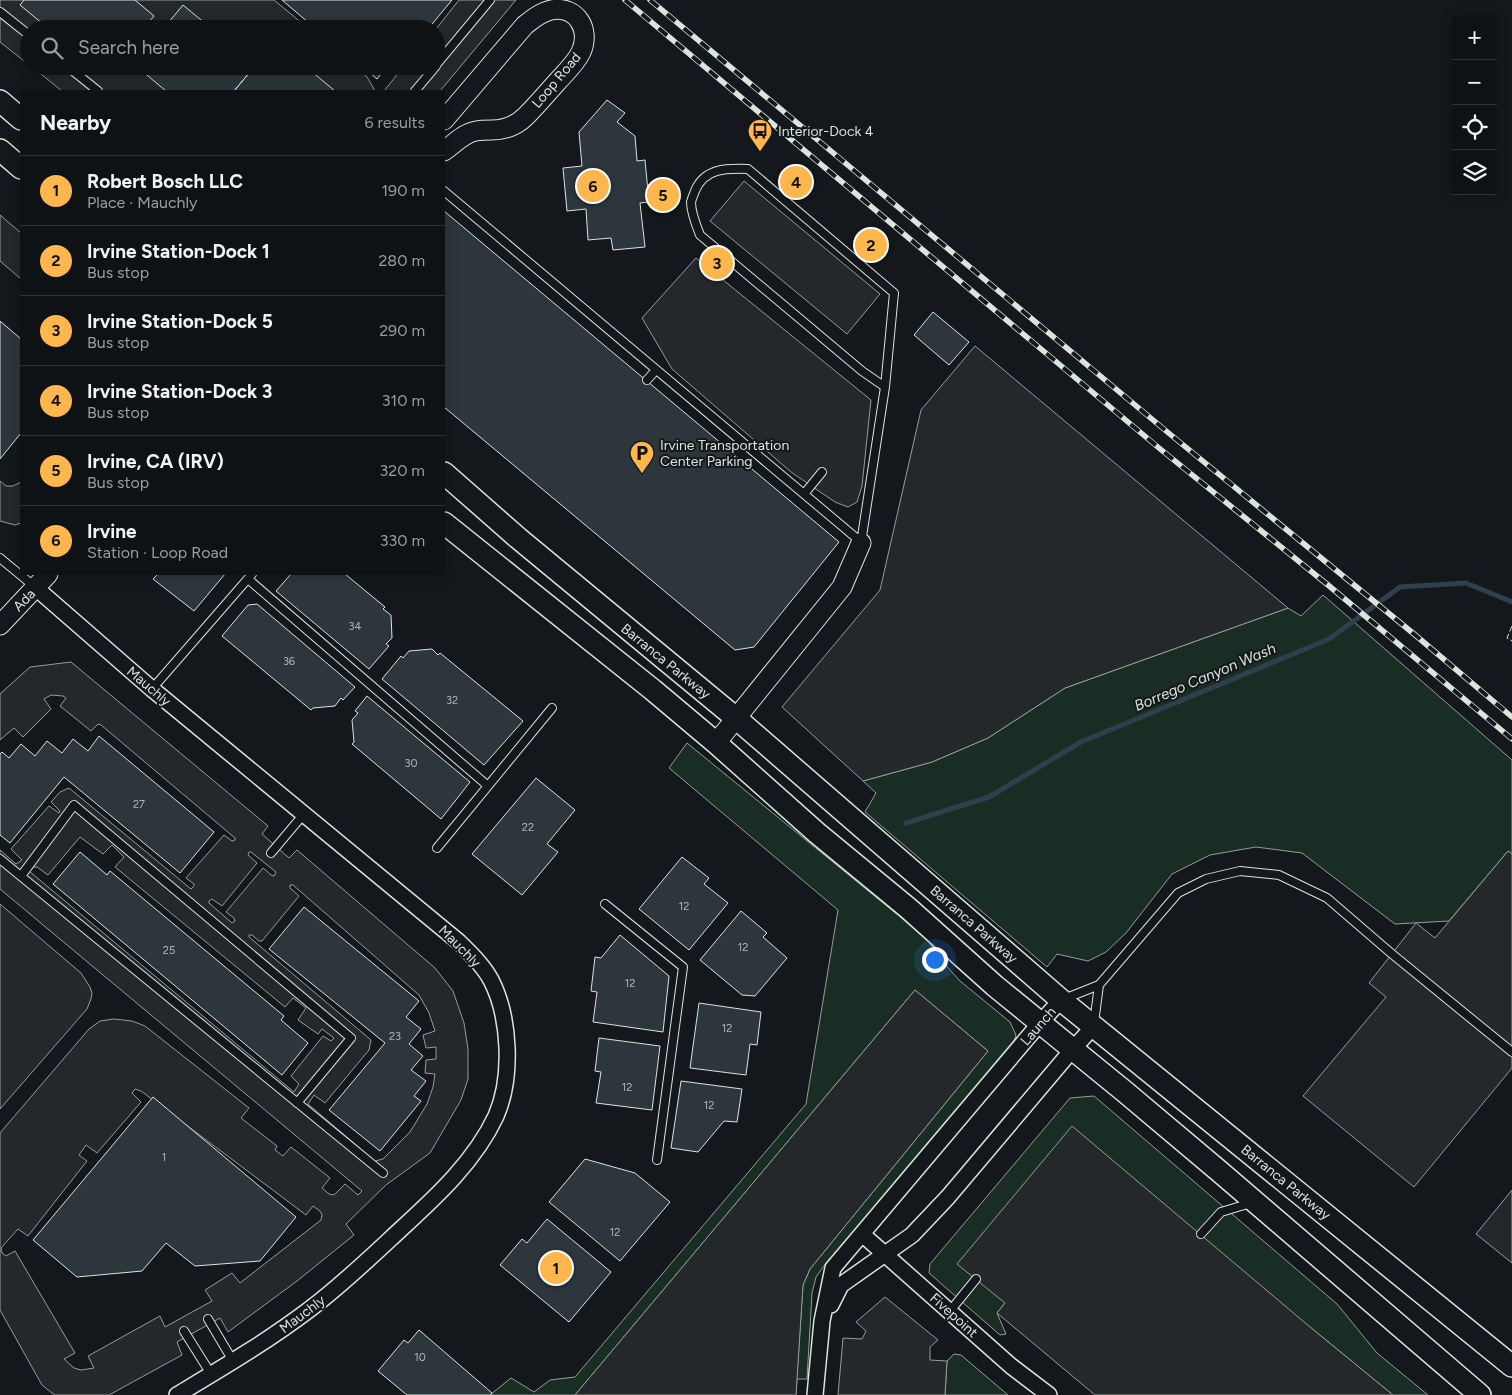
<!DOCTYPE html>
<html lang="en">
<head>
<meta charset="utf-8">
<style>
  body { margin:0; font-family:Figtree,sans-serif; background:#181b1e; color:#f1f3f6 }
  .controls { position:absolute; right:15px; top:15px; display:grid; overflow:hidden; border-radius:0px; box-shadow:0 2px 12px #0003 }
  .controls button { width:45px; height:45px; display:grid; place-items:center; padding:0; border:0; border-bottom:1px solid #2f3234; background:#0f1215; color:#f1f3f6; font:25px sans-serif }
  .you { position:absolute; left:934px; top:959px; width:18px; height:18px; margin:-12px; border:4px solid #fff; border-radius:50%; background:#1a73e8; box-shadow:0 0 0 8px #1a73e833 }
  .badge { display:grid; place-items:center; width:32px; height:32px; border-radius:50%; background:#ffb74d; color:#111; font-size:16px; font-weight:700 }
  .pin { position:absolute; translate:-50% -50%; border:2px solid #fff; box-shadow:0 1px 5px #0006 }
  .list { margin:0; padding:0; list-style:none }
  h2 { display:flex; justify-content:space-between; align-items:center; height:65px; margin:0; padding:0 20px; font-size:21px }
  h2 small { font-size:16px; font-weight:400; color:#9b9ea0 }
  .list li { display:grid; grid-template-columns:32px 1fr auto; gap:15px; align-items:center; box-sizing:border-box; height:70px; padding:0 20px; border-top:1px solid #2f3234 }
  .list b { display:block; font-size:19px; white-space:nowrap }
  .list p { margin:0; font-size:16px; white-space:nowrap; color:#9b9ea0 }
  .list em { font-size:16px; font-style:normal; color:#9b9ea0 }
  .icon { flex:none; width:28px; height:28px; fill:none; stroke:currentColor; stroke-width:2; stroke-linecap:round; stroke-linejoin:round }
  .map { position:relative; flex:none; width:1512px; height:1395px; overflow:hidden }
  .search { position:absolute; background:#0f1215; box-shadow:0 2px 12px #0003; left:20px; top:20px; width:425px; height:55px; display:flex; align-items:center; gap:12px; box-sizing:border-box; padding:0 18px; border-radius:28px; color:#9b9ea0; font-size:19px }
  .panel { position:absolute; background:#0f1215; box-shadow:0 2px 12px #0003; left:20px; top:90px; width:425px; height:485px; border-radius:0px }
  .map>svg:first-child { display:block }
  .green { fill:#1a2d24; stroke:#939e99 }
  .parking { fill:#24282b; stroke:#939e99; fill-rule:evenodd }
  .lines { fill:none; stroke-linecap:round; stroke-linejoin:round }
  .stream { stroke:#2f3f4d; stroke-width:5 }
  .building { fill:#2c363c; stroke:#d8e6dc }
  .service-casing { stroke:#d8e6dc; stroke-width:10 }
  .minor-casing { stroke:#d8e6dc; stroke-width:18 }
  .tertiary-casing { stroke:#d8e6dc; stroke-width:21 }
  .secondary-casing { stroke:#d8e6dc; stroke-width:24 }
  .service { stroke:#14181c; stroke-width:8 }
  .minor { stroke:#14181c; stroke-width:15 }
  .tertiary { stroke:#14181c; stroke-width:19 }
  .secondary { stroke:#14181c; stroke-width:21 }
  .rail-casing { stroke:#d8e6dc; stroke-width:5.5 }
  .rail { stroke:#14181c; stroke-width:4; stroke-dasharray:11; stroke-linecap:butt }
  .fence { stroke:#d8e6dc; stroke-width:1; stroke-dasharray:6 2.5; stroke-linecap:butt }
  .labels { text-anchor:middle; stroke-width:4; stroke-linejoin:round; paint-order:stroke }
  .number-label { font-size:11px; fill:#adbab4 }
  .street-label { font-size:14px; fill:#d8e6dc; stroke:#14181c }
  .poi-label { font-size:14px; fill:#d8e6dc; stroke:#14181c; text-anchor:start }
  .water-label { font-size:15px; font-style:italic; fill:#d8e6dc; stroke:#14181c }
</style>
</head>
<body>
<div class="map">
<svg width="1512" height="1395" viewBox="0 0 1512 1395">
  <rect width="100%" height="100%" fill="#14181c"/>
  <path class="green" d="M 1323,595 L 1512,760 L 1512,854 L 1508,851 L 1449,921 L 1395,924 L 1302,853 L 1256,847 L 1210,855 L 1172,874 L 1126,933 L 1106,952 L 1088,961 L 1057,954 L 1047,967 L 865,812 L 876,793 L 863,781 L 932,762 L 988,738 L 1065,688 L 1288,608 L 1301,616 Z
    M 687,743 L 926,938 L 941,960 L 960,981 L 1010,1022 L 1016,1035 L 1011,1052 L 826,1263 L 816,1277 L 812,1293 L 807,1379 L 797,1379 L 796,1394 L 789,1395 L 797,1376 L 803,1285 L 810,1269 L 988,1051 L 915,990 L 575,1395 L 490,1395 L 511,1378 L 534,1392 L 550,1380 L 575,1377 L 806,1104 L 838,910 L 669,768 Z
    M 1094,1096 L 1337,1304 L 1377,1353 L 1428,1395 L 1393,1395 L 1310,1327 L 1005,1303 L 997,1313 L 1006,1334 L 1000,1335 L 929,1273 L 930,1264 L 1070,1098 Z
    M 954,1354 L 961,1355 L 1008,1395 L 945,1395 L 947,1361 Z"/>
  <path class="parking" d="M 0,0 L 274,0 L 309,29 L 29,29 L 29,65 L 0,42 Z
    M 459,0 L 516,0 L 440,91 L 384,91 L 404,66 L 436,66 L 436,29 Z
    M 31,66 L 354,66 L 367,77 L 375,91 L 62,91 Z
    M 744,181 L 880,294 L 847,334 L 710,221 Z
    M 0,215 L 21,233 L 21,279 L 0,261 Z
    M 696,258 L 871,400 L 862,486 L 857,502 L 848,507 L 835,502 L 791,472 L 672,369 L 642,318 Z
    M 975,346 L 1288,608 L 1065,688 L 988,738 L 932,762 L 863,781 L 782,707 L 880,590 L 921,410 Z
    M 0,481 L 6,486 L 13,486 L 21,482 L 21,523 L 15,525 L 0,521 Z
    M 71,662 L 268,826 L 262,834 L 289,858 L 297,850 L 435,968 L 453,991 L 464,1023 L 468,1049 L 468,1079 L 461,1100 L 430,1153 L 386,1185 L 346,1224 L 354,1235 L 297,1281 L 228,1332 L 220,1318 L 177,1342 L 182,1355 L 109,1395 L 55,1395 L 52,1393 L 42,1385 L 0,1310 L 0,1133 L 89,1029 L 100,1021 L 114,1019 L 132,1021 L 145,1026 L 249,1108 L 241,1118 L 277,1146 L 275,1150 L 283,1156 L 291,1147 L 330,1178 L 322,1188 L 329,1194 L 334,1195 L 345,1184 L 358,1195 L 362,1191 L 0,889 L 0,850 L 16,864 L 22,860 L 11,849 L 49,806 L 59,813 L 60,811 L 51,802 L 60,792 L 69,788 L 191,889 L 194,886 L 194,884 L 186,878 L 224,835 L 232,841 L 235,840 L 235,838 L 101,725 L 98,724 L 91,731 L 60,706 L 66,698 L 63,696 L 51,695 L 44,699 L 51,709 L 23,737 L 14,728 L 0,740 L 0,694 L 30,667 ZM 80,837 L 103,854 L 112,845 L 124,857 L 115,867 L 285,1007 L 293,998 L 306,1008 L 298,1020 L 318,1034 L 322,1029 L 334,1038 L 331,1041 L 323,1036 L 291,1076 L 299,1084 L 294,1092 L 29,871 L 34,867 L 37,867 L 48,875 ZM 249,852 L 251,852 L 276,872 L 274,876 L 271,875 L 263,868 L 226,912 L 234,918 L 235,921 L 232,923 L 209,903 L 209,901 L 212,899 L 222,906 L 257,863 L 248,855 ZM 290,885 L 293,885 L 419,995 L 429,1013 L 435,1031 L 423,1035 L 426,1048 L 436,1047 L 436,1059 L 426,1060 L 425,1073 L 435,1074 L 433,1087 L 427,1104 L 410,1132 L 383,1159 L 375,1161 L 308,1104 L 314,1095 L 325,1103 L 369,1050 L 371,1040 L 249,937 L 249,935 L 252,935 L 259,941 L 262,941 L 299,896 L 290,888 ZM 135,1089 L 141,1091 L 306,1215 L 313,1206 L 320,1211 L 322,1215 L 321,1220 L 240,1283 L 232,1273 L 205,1290 L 212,1301 L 165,1327 L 160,1316 L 88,1356 L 94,1368 L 81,1370 L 74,1368 L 64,1359 L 75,1353 L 15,1251 L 6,1256 L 2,1253 L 1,1248 L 18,1229 L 28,1236 L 87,1161 L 79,1155 L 86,1145 L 97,1153 L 141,1102 L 132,1093 Z
    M 1508,851 L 1512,854 L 1512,1068 L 1414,1187 L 1303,1096 L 1386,997 L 1369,983 L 1416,923 L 1435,938 Z
    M 0,904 L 81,973 L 90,987 L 92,993 L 91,999 L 87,1009 L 0,1109 Z
    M 915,990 L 988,1051 L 810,1269 L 803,1285 L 796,1395 L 575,1395 Z
    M 1072,1126 L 1310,1327 L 1393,1395 L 1095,1395 L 997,1313 L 1005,1303 L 957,1264 Z
    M 1512,1190 L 1512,1263 L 1476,1234 Z
    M 885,1297 L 938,1340 L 930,1347 L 930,1360 L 947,1361 L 945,1395 L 838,1395 L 843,1338 L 862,1339 L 866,1331 L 856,1322 Z"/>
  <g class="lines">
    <path class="stream" d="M 906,823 L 989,797 L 1081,742 L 1329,639 L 1400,587 L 1466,583 L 1512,602"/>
  </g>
  <path class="building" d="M 24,0 L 135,0 L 154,16 L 143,29 L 73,29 L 71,27 L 70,29 L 49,29 L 20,5 Z
    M 282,0 L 452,0 L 428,29 L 316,29 Z
    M 183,5 L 212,29 L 163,29 Z
    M 136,66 L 255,66 L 234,91 L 166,91 Z
    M 255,66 L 305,66 L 335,91 L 234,91 Z
    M 362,66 L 387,66 L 377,79 Z
    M 607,100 L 625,113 L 617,122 L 635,136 L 637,161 L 645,160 L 649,202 L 640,203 L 645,247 L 613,250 L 611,238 L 588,240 L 586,209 L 567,211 L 563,168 L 582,166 L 579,132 Z
    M 444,211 L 839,542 L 754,647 L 735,650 L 444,407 Z
    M 933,312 L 969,342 L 949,365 L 914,335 Z
    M 0,321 L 21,339 L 21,433 L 0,459 Z
    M 158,574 L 225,574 L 194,611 L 153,579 Z
    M 291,574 L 345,574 L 385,607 L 383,609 L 391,615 L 392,638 L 386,644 L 389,646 L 369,669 L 276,591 Z
    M 257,604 L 355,687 L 343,700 L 341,698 L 335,706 L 313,708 L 311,710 L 222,636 L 248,605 Z
    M 432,649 L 438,655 L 440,653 L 523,721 L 484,765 L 382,679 L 401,656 L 403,658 L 409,651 Z
    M 367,696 L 470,782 L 441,819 L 352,744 L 354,742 L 352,720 L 358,713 L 355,711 Z
    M 99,736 L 214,832 L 180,873 L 64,777 L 10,843 L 0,835 L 0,754 L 2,752 L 9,758 L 21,744 L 35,756 L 47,741 L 62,753 L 73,739 L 88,751 Z
    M 536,778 L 575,810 L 547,844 L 558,852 L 522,895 L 472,854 Z
    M 80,852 L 107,875 L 110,871 L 284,1016 L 281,1020 L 308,1043 L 282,1075 L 53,884 Z
    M 682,857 L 709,878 L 704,884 L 728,903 L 689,950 L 639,909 Z
    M 304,907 L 419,1001 L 406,1017 L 421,1029 L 409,1044 L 423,1056 L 411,1070 L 426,1081 L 414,1096 L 421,1101 L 380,1151 L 329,1110 L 385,1043 L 269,949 Z
    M 741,911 L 767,933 L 763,937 L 787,958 L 755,996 L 742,995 L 700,960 Z
    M 620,935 L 669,976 L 663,1032 L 593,1022 L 597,992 L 591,991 L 595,957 L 601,958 Z
    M 699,1003 L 761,1012 L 757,1045 L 750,1044 L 746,1075 L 690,1068 Z
    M 599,1038 L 660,1046 L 652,1110 L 596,1103 L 601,1072 L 595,1071 Z
    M 681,1081 L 742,1089 L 737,1122 L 724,1121 L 698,1152 L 671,1148 Z
    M 153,1097 L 296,1217 L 260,1261 L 195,1266 L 166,1243 L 142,1271 L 77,1277 L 33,1240 Z
    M 585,1159 L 635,1173 L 670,1202 L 620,1261 L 549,1202 Z
    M 547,1219 L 611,1272 L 569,1322 L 500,1265 L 522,1239 L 527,1243 Z
    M 419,1330 L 492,1393 L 490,1395 L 407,1395 L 378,1371 L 404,1340 L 408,1343 Z"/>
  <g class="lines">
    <defs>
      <path id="service" d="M 0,12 L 29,35
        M 436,65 L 490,0
        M 67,66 L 98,91
        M 415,91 L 436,66
        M 444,191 L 861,542
        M 647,380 L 656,370
        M 804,494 L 822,472
        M 861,543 L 885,387 L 894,293 L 748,169 C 727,168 704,168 695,191 C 694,194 692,198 691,202 C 691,213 696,225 700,235 L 862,371 L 885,387
        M 0,558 L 35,587
        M 248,579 L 488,786
        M 152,689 L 252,574
        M 437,848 L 552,708
        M 271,853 L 303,815
        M 0,859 L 383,1173
        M 21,876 L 74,805 L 351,1038 L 297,1103
        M 605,904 L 683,967 L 657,1160
        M 1064,999 L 1099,985 L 1178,893 L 1206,879 L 1240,871 L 1279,875 L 1327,898 L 1392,954 L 1512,1052
        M 1094,1023 L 1099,985
        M 1201,1234 L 1221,1212 L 1251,1203
        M 950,1311 L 976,1279
        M 208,1319 L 233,1361
        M 184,1331 L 211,1374"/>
      <path id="minor" d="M 36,588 L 152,689 L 459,942 C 470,953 483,965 491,980 C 510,1017 513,1077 496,1116 C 475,1161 437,1196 401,1229 C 372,1256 343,1284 310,1309 C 268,1341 222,1368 177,1395
        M 862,1234 L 1011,1366 L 1049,1395
        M 831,1305 L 841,1285 L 912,1235 L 948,1197 L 1072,1050 L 1094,1026
        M 815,1395 L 822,1321 L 833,1268 L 1040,1023 L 1061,1000"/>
      <path id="tertiary" d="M 444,120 L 525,25 C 533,19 541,12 551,10 C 577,5 591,30 581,52 C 576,63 565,73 557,82 C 547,93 537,105 526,116 C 516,126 505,130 492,130 C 487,130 481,130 476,131 C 464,133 454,144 444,151
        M 0,625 L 48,574
        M 716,743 L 842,587 L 861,543"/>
      <path id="secondary" d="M 0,101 L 21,119
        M 0,150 L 21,168
        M 444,473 L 518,538 L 737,719 L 1061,1000 L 1512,1366
        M 444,523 L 653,690 L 716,743 L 817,833 L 908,908 L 995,986 L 1124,1091 L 1219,1171 L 1480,1395"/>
    </defs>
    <use href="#service" class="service-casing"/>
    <use href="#minor" class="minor-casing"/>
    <use href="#tertiary" class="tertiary-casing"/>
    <use href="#secondary" class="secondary-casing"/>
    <use href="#service" class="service"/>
    <use href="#minor" class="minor"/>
    <use href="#tertiary" class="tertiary"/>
    <use href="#secondary" class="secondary"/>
    <defs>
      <path id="rail" d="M 625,0 L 1159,448 L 1328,585 L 1512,739
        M 650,0 L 1171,435 L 1414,634 L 1512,717"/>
    </defs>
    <use href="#rail" class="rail-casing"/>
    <use href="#rail" class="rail"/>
    <path class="fence" d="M 1512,626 L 1507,638 L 1512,641"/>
  </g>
  <defs>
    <symbol id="bus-pin" viewBox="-11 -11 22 30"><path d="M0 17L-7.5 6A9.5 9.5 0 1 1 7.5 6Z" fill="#ffb74d" stroke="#14181c"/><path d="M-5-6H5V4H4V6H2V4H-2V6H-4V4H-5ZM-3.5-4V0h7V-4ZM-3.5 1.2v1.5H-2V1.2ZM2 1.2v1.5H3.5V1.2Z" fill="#111"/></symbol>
    <symbol id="parking-pin" viewBox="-11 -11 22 30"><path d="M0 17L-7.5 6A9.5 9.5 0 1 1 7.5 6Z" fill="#ffb74d" stroke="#14181c"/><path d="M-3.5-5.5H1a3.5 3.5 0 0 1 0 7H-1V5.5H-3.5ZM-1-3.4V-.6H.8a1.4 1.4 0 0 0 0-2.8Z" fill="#111"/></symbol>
  </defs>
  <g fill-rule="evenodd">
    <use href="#bus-pin" x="746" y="117" width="28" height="38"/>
    <use href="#parking-pin" x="628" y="439" width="28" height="38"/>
  </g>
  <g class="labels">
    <g class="number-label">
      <text x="355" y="630">34</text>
      <text x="289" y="665">36</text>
      <text x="452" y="704">32</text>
      <text x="411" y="767">30</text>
      <text x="139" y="808">27</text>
      <text x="528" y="831">22</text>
      <text x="684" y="910">12</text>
      <text x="743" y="951">12</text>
      <text x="169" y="954">25</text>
      <text x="630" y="987">12</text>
      <text x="727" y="1032">12</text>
      <text x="395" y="1040">23</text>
      <text x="627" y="1091">12</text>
      <text x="709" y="1109">12</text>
      <text x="164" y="1161">1</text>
      <text x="615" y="1236">12</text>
      <text x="420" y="1361">10</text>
    </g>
    <g class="street-label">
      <text transform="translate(556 80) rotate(-50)" y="5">Loop Road</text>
      <text transform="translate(24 600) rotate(-46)" y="5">Ada</text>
      <text transform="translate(666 661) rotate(39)" y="5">Barranca Parkway</text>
      <text transform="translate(149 686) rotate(40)" y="5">Mauchly</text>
      <text transform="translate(974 924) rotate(41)" y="5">Barranca Parkway</text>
      <text transform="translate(460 946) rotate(45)" y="5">Mauchly</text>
      <text transform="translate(1038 1026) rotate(-49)" y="5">Launch</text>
      <text transform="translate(1286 1182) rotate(39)" y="5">Barranca Parkway</text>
      <text transform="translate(302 1314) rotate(-37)" y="5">Mauchly</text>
      <text transform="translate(954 1315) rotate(42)" y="5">Fivepoint</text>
    </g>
    <g class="poi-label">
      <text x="778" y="136">Interior-Dock 4</text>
      <text x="660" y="450">Irvine Transportation<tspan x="660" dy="16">Center Parking</tspan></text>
    </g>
    <g class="water-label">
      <text transform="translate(1205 677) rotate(-23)" y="5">Borrego Canyon Wash</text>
    </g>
  </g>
</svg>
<div class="controls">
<button>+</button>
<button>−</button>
<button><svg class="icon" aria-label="locate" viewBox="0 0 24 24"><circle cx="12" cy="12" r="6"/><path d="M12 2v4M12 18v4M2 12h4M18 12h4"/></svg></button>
<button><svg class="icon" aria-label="layers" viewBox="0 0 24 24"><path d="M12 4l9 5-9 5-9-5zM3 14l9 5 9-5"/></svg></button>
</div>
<div class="you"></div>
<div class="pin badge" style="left:556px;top:1268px">1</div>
<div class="pin badge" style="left:871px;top:245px">2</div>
<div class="pin badge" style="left:717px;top:263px">3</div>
<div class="pin badge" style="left:796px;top:182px">4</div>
<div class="pin badge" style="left:663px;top:195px">5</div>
<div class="pin badge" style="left:593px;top:186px">6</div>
<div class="search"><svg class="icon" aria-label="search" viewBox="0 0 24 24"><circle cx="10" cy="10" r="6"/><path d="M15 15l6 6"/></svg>Search here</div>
<section class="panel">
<h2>Nearby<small>6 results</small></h2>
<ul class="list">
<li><span class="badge">1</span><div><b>Robert Bosch LLC</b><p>Place · Mauchly</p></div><em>190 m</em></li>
<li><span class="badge">2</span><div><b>Irvine Station-Dock 1</b><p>Bus stop</p></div><em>280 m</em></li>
<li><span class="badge">3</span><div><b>Irvine Station-Dock 5</b><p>Bus stop</p></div><em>290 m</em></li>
<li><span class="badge">4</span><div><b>Irvine Station-Dock 3</b><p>Bus stop</p></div><em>310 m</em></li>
<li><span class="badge">5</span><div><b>Irvine, CA (IRV)</b><p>Bus stop</p></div><em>320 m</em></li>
<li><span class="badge">6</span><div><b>Irvine</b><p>Station · Loop Road</p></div><em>330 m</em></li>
</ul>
</section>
</div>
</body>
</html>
